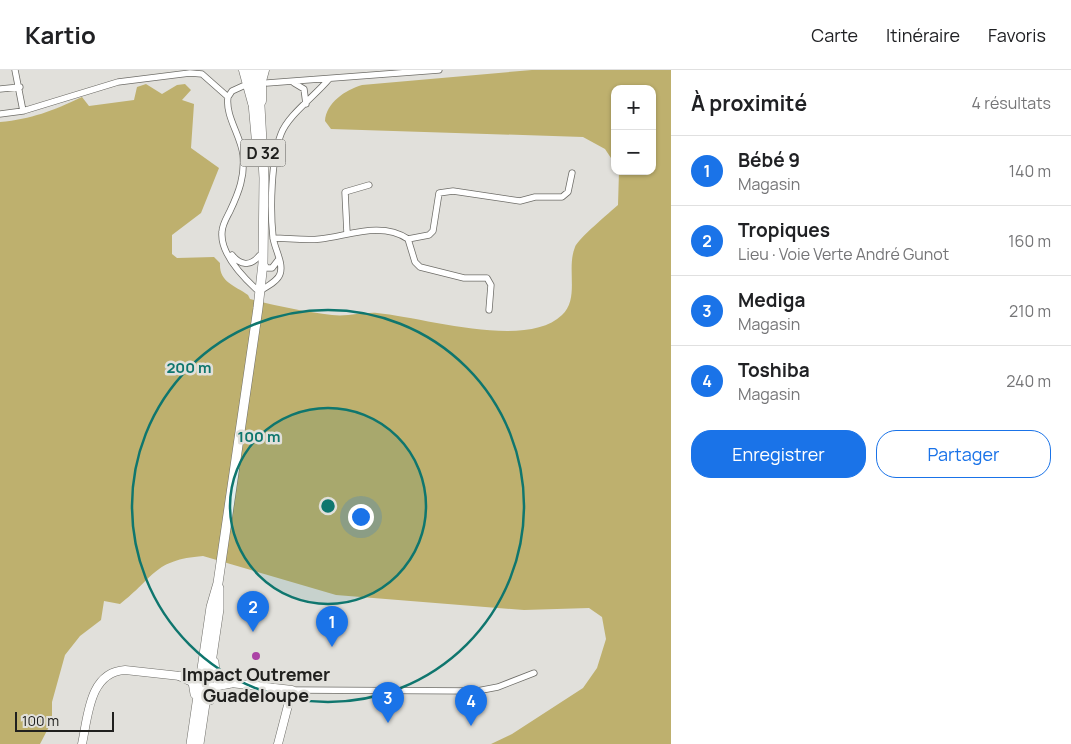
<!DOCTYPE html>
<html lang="fr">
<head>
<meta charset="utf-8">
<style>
  body { margin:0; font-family:Manrope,sans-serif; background:#f6f6f6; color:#202124 }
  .controls { position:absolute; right:15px; top:15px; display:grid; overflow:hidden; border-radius:10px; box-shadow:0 1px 4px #0004 }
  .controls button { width:45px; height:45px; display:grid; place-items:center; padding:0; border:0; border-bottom:1px solid #e0e0e0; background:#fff; color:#202124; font:25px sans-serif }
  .scale { position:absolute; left:15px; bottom:12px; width:99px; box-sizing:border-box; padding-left:5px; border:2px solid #20201e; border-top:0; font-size:14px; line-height:18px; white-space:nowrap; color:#20201e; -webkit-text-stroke:4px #e1e0db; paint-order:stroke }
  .you { position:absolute; left:360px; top:446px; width:18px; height:18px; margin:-12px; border:4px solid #fff; border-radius:50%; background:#1a73e8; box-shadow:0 0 0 8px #1a73e833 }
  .badge { display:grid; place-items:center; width:32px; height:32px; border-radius:50%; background:#1a73e8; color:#fff; font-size:16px; font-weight:700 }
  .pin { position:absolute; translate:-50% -41px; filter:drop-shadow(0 1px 2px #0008) }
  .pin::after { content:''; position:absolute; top:26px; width:18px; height:15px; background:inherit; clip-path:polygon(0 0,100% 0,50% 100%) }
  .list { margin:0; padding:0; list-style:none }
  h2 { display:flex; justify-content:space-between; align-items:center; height:65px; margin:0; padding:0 20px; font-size:21px }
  h2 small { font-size:16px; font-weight:400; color:#757577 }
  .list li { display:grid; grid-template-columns:32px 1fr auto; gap:15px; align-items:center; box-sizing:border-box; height:70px; padding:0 20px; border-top:1px solid #e0e0e0 }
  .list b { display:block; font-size:19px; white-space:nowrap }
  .list p { margin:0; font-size:16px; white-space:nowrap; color:#757577 }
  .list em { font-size:16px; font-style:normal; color:#757577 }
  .actions { display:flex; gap:10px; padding:15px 20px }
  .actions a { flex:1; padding:11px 0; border:1px solid #1a73e8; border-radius:20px; text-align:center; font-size:18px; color:#1a73e8 }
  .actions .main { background:#1a73e8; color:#fff }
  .map { position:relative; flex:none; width:671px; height:674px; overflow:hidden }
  header { display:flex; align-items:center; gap:30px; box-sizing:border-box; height:70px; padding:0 25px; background:#fff; border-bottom:1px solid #e0e0e0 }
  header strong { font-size:24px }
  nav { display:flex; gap:28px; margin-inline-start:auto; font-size:18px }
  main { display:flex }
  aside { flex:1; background:#fff }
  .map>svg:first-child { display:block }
  .green { fill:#beb06e }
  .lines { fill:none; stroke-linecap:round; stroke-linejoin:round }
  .minor-casing { stroke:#6e6d68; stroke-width:7 }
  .tertiary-casing { stroke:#6e6d68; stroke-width:9 }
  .primary-casing { stroke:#6e6d68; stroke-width:10 }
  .trunk-casing { stroke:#6e6d68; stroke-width:11 }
  .minor { stroke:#fff; stroke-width:5.5 }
  .tertiary { stroke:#fff; stroke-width:8 }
  .primary { stroke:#fff; stroke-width:9 }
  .trunk { stroke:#fff; stroke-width:10 }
  .ring { fill:none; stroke:#0f766e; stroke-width:2.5 }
  .poi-dot { fill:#ac44a6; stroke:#e1e0db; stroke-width:2 }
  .labels { text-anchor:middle; stroke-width:5; stroke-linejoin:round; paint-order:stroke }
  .shield { fill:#e1e0db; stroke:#5a5a57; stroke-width:1 }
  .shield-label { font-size:16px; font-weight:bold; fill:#20201e }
  .poi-label { font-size:18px; font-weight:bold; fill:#20201e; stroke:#e1e0db }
  .centre { fill:#0f766e; stroke:#e1e0db; stroke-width:2.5 }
  .ring-label { font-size:15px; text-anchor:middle; font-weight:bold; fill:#0f766e; stroke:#e1e0db; stroke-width:5; stroke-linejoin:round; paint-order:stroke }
</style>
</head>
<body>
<header>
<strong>Kartio</strong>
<nav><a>Carte</a><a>Itinéraire</a><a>Favoris</a></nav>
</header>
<main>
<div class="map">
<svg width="671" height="674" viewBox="0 0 671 674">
  <rect width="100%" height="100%" fill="#e1e0db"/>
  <path class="green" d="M 532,0 L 671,0 L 671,674 L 491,674 L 512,664 L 583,618 L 597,598 L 606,569 L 602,547 L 589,538 L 524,540 L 336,525 L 203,486 C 153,490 155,507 120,534 L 104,531 L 101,550 L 80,566 L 65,585 L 52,632 L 52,651 L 40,674 L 0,674 L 0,52 C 32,49 52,41 82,27 L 89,36 L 134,30 L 137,17 L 146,14 L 162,24 L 177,15 L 185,14 L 191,20 L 182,30 L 194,34 L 191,78 L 219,98 L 201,143 L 172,165 L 172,184 L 177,188 L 214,187 L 220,193 C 219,212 234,215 248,225 L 250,229 C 276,236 305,242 332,245 C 347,247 363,242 377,243 C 423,247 526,280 562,245 C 580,228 566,199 575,177 C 578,169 610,142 618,135 L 619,101 L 652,101 L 652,19 L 615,19 L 615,94 L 605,79 L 583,67 L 331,59 L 325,51 C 326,33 345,20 362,15 Z"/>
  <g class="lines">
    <defs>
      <path id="minor" d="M 15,0 L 23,41
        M 267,13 L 439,0
        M 294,13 L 304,19 L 306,34
        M 0,19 L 20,17
        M 228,27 C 225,46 241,66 243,85 C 245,106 239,122 230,141 C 227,147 222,155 222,162 C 220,183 242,206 256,219
        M 228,27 L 232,21 L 243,16
        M 0,44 L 23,41 L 118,12 L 190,3 L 202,4 L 228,27
        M 347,163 L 345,122 L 369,115
        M 273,168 C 288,168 305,171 320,169 C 348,166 381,151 408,169 L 429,165 L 433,161 L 439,123 L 453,121 L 520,131 L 535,127 L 562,127 L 568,122 L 572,103
        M 408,169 L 415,192 L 420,197 L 464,208 L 487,208 L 491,215 L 489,240
        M 232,185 C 240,195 250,197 259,186
        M 263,193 L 267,198 L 272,198 L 279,189
        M 260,221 C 266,217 278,211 280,204 C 284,193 274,178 273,167 C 270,139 271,90 281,64 C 288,45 315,26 329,9
        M 292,620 L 477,621 L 498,617 L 534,603"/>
      <path id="tertiary" d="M 231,613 L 292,620 L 278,674
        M 82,674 C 88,647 89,602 125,600 L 180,606"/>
      <path id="primary" d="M 250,0 L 257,77
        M 214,592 L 215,602 L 231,613
        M 180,606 L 193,612 L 195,624
        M 210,630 L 216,616 L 231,613
        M 191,674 L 211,537 L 218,513 L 258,238 L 263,193 L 264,108 L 258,0
        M 199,674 L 219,539 L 219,518"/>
      <path id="trunk" d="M 244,0 L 253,33
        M 261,31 L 261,11 L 264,0"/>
    </defs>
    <use href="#minor" class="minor-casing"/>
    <use href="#tertiary" class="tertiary-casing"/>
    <use href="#primary" class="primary-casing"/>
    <use href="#trunk" class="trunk-casing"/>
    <use href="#minor" class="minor"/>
    <use href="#tertiary" class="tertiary"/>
    <use href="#primary" class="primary"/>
    <use href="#trunk" class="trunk"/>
  </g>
  <circle cx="328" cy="436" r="98" fill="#0f766e" fill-opacity=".12"/>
  <g class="ring">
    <circle cx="328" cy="436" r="98"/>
    <circle cx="328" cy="436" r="196"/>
  </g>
  <circle class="poi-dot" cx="256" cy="586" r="5"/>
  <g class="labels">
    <rect class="shield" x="240.5" y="69.5" width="45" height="27" rx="4"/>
    <g class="shield-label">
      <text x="263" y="89">D 32</text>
    </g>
    <g class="poi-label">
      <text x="256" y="611">Impact Outremer<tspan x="256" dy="21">Guadeloupe</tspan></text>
    </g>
  </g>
  <circle cx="328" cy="436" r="8" class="centre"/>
  <g class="ring-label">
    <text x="189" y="303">200 m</text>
    <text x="259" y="372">100 m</text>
  </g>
</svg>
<div class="controls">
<button>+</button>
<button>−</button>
</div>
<div class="scale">100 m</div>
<div class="you"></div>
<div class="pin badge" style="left:332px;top:577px">1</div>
<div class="pin badge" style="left:253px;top:562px">2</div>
<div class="pin badge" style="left:388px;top:653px">3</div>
<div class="pin badge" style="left:471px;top:656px">4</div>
</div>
<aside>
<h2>À proximité<small>4 résultats</small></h2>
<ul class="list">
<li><span class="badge">1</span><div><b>Bébé 9</b><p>Magasin</p></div><em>140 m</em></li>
<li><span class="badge">2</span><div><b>Tropiques</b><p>Lieu · Voie Verte André Gunot</p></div><em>160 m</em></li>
<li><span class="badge">3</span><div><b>Mediga</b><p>Magasin</p></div><em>210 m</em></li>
<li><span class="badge">4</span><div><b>Toshiba</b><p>Magasin</p></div><em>240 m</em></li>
</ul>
<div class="actions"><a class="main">Enregistrer</a><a>Partager</a></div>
</aside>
</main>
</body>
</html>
